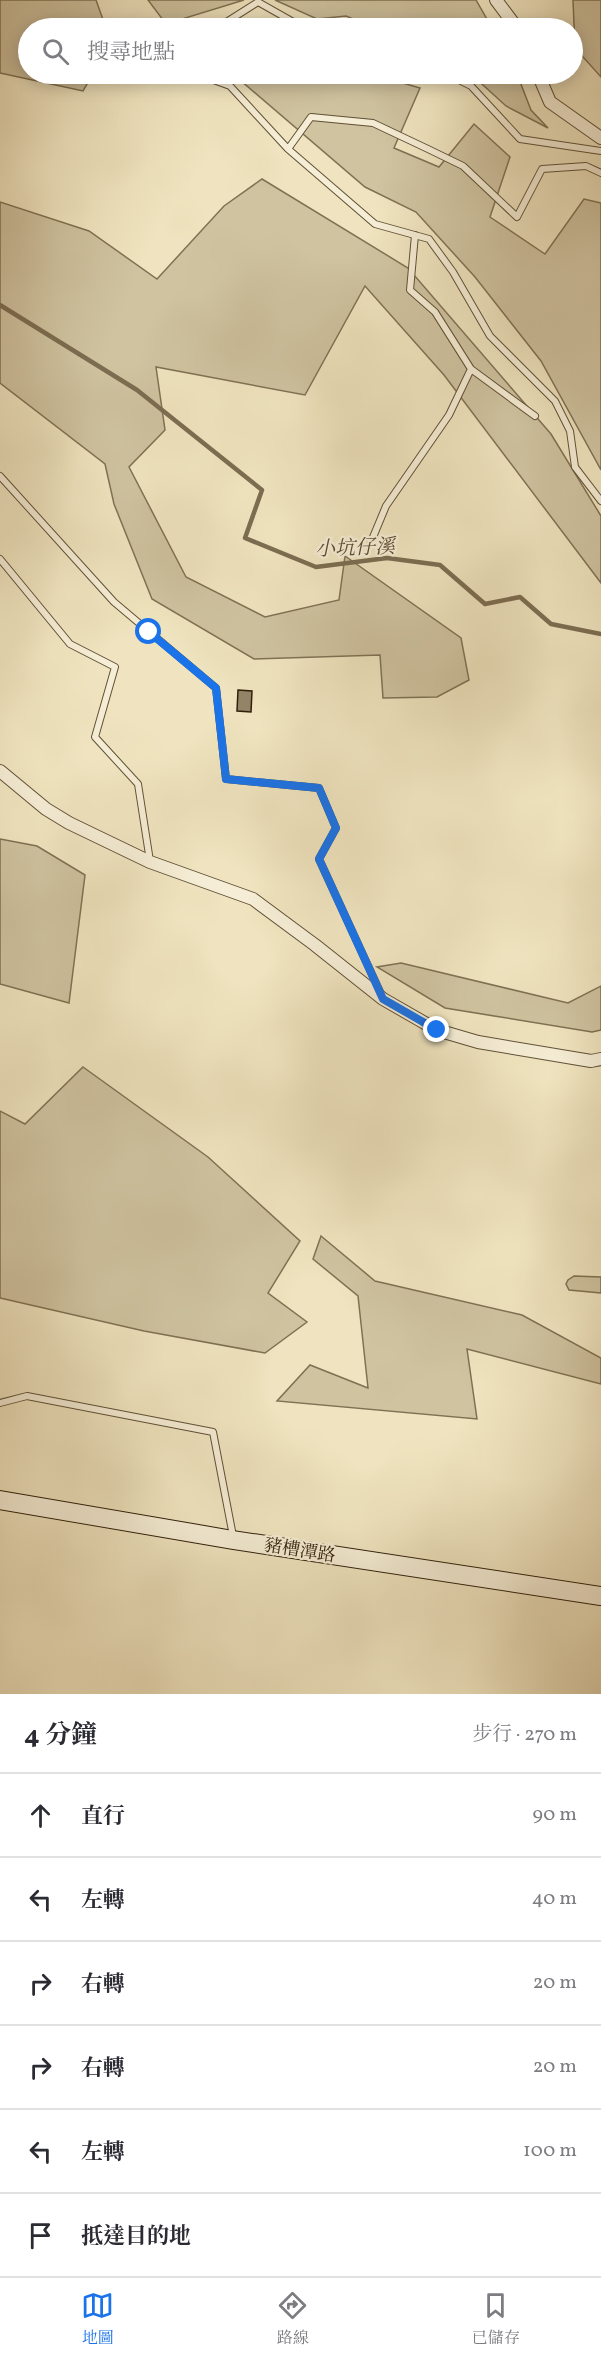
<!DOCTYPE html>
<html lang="zh-TW">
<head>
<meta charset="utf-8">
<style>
  body { margin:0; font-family:Vollkorn,"Noto Serif TC",serif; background:#f7f7f7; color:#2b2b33 }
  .stop { position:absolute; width:18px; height:18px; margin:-14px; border:4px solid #1a73e8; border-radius:50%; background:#fff }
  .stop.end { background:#1a73e8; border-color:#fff; box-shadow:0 2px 6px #0008 }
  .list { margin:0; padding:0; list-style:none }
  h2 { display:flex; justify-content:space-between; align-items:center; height:78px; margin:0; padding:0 24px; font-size:26px }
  h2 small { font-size:20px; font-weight:400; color:#7c7c81 }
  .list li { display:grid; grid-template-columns:39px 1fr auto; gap:18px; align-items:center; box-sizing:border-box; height:84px; padding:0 24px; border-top:2px solid #e1e1e2 }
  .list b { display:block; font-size:22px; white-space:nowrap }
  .list em { font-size:20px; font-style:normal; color:#7c7c81 }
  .icon { flex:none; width:33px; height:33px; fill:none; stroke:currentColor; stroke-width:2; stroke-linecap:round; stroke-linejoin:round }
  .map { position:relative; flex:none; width:601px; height:1694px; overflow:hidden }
  .search { position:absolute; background:#fff; box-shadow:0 3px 15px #0003; left:18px; right:18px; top:18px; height:66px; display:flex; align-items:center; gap:15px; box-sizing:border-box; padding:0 21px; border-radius:33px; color:#7c7c81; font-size:22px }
  .sheet { height:582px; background:#fff }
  nav { display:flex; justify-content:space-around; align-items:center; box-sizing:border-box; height:84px; border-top:2px solid #e1e1e2; background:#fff; font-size:16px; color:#7c7c81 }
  nav a { display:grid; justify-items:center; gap:3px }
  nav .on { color:#1a73e8 }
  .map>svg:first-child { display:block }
  .green { fill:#cfc3a0; stroke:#807154; stroke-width:1.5 }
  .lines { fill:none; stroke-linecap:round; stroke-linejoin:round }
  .stream { stroke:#7c6d51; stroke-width:4.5 }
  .building { fill:#938568; stroke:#301f09; stroke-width:1.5 }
  .lane-casing { stroke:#605036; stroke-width:8 }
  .street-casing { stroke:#605036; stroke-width:14 }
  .secondary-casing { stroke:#301f09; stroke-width:20 }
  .lane { stroke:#f5edd5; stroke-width:6 }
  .street { stroke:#f5edd5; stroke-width:12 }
  .secondary { stroke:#f5edd5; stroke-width:18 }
  .route { stroke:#1a73e8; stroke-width:8 }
  .labels { text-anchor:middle; stroke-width:4.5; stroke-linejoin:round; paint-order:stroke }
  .street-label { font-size:18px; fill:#301f09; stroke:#f5edd5 }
  .water-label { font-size:20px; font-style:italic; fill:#5c4c33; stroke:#f5edd5 }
</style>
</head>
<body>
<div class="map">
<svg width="601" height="1694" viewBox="0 0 601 1694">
  <rect width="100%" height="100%" fill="#efe4bf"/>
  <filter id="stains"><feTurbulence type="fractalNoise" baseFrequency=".00333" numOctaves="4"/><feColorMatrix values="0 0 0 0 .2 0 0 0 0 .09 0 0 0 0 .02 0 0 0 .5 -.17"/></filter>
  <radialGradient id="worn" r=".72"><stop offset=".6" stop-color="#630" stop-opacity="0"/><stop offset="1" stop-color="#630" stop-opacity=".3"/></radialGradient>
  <path class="green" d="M 0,0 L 96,0 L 106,28 L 28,28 L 28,74 L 93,74 L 83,91 L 0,73 Z
    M 148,0 L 244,0 L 166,24 Z
    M 275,0 L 476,0 L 492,28 L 375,28 L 346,16 L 317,19 Z
    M 573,0 L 601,0 L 601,77 L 575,48 Z
    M 233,74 L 372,74 L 420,88 L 394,148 L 439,167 L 474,124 L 510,157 L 490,217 L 545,254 L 584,199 L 601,203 L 601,470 L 541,361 L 475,277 L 416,212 L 365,187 Z
    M 471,74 L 517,74 L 531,110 L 548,128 L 506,106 Z
    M 262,179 L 408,268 L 551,434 L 601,516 L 601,583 L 444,375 L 365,286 L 305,395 L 156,367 L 165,430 L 129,467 L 186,577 L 265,617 L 339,600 L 345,556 L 461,638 L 469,680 L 437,697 L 383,698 L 380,655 L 254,659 L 152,599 L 114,504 L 105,464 L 0,383 L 0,202 L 89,231 L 157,279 L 224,206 Z
    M 0,839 L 37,846 L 85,875 L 69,1003 L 0,984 Z
    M 401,963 L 568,1003 L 601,986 L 601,1030 L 592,1032 L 445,1008 L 377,967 Z
    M 83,1067 L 208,1157 L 300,1241 L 268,1293 L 307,1322 L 265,1353 L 144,1331 L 0,1298 L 0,1111 L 25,1124 Z
    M 321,1236 L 375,1281 L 522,1315 L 601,1358 L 601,1384 L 467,1349 L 477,1419 L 277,1401 L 310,1365 L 368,1388 L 358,1296 L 313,1259 Z
    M 574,1276 L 601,1277 L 601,1293 L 569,1290 L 566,1284 L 568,1280 Z"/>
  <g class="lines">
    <path class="stream" d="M 0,305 L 137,390 L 262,490 L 245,538 L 316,567 L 387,558 L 440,565 L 485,604 L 520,597 L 551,624 L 601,634"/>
  </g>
  <path class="building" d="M 238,690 L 252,691 L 251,712 L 237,711 Z"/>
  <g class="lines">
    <defs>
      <path id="lane" d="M 217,28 L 258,2 L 304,28
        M 197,74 L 230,86 L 288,149 L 375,224 L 429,239 L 453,272 L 490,336 L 555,401 L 570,431 L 575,467 L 601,501
        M 447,74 L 471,86 L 520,139 L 601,151
        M 288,149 L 311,117 L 373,123 L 428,149 L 463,166 L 517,217 L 542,169 L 586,166 L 601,173
        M 415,235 L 410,290 L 435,312 L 471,369 L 535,416
        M 0,476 L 114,602 L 216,688 L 226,779 L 319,788 L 336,828 L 319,859 L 381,994
        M 371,542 L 386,506 L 449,415 L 471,369
        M 0,559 L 70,644 L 115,667 L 95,737 L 138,784 L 150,861
        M 0,1403 L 27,1396 L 213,1432 L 233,1536"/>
      <path id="street" d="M 496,0 L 517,28
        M 538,74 L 550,102 L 601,138
        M 0,771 L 46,809 L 69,823 L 150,862 L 253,899 L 315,945 L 383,999 L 437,1030 L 478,1042 L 591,1061 L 601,1059"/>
      <path id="secondary" d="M 0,1500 L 233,1540 L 601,1596"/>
    </defs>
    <use href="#lane" class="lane-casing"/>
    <use href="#street" class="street-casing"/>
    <use href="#secondary" class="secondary-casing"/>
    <use href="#lane" class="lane"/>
    <use href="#street" class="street"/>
    <use href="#secondary" class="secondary"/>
  </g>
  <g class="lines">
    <path class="route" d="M 149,632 L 216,688 L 226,779 L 319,788 L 336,828 L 319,859 L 383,999 L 437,1030"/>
  </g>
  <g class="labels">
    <g class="street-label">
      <text transform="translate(300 1550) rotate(9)" y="6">豬槽潭路</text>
    </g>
    <g class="water-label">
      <text transform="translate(355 547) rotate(-2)" y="7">小坑仔溪</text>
    </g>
  </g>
  <rect width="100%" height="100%" filter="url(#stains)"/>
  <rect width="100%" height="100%" fill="url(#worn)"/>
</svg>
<div class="stop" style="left:149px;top:632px"></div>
<div class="stop end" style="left:437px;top:1030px"></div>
<div class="search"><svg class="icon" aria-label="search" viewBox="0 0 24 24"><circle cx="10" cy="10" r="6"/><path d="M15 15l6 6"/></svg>搜尋地點</div>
</div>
<section class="sheet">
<h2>4 分鐘<small>步行 · 270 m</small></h2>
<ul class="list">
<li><svg class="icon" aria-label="ahead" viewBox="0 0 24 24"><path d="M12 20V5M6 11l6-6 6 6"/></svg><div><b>直行</b></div><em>90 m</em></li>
<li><svg class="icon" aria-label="left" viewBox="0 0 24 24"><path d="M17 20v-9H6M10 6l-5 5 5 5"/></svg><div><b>左轉</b></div><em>40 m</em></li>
<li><svg class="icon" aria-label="right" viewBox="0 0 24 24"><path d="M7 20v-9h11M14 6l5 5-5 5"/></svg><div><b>右轉</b></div><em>20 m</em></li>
<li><svg class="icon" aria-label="right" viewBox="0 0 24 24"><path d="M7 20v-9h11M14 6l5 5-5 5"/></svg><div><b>右轉</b></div><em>20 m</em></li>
<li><svg class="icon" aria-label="left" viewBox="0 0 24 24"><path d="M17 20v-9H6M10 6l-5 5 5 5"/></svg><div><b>左轉</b></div><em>100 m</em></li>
<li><svg class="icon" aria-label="arrive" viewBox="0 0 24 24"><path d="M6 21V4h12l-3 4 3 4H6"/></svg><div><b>抵達目的地</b></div></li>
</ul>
</section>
<nav>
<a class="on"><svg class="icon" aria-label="map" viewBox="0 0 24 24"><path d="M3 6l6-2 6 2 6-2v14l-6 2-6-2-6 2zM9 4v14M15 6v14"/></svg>地圖</a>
<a><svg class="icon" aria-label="directions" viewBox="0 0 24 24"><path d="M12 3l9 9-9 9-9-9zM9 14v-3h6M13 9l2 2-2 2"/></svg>路線</a>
<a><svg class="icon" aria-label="saved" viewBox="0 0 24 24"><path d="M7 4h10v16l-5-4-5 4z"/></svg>已儲存</a>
</nav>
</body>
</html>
